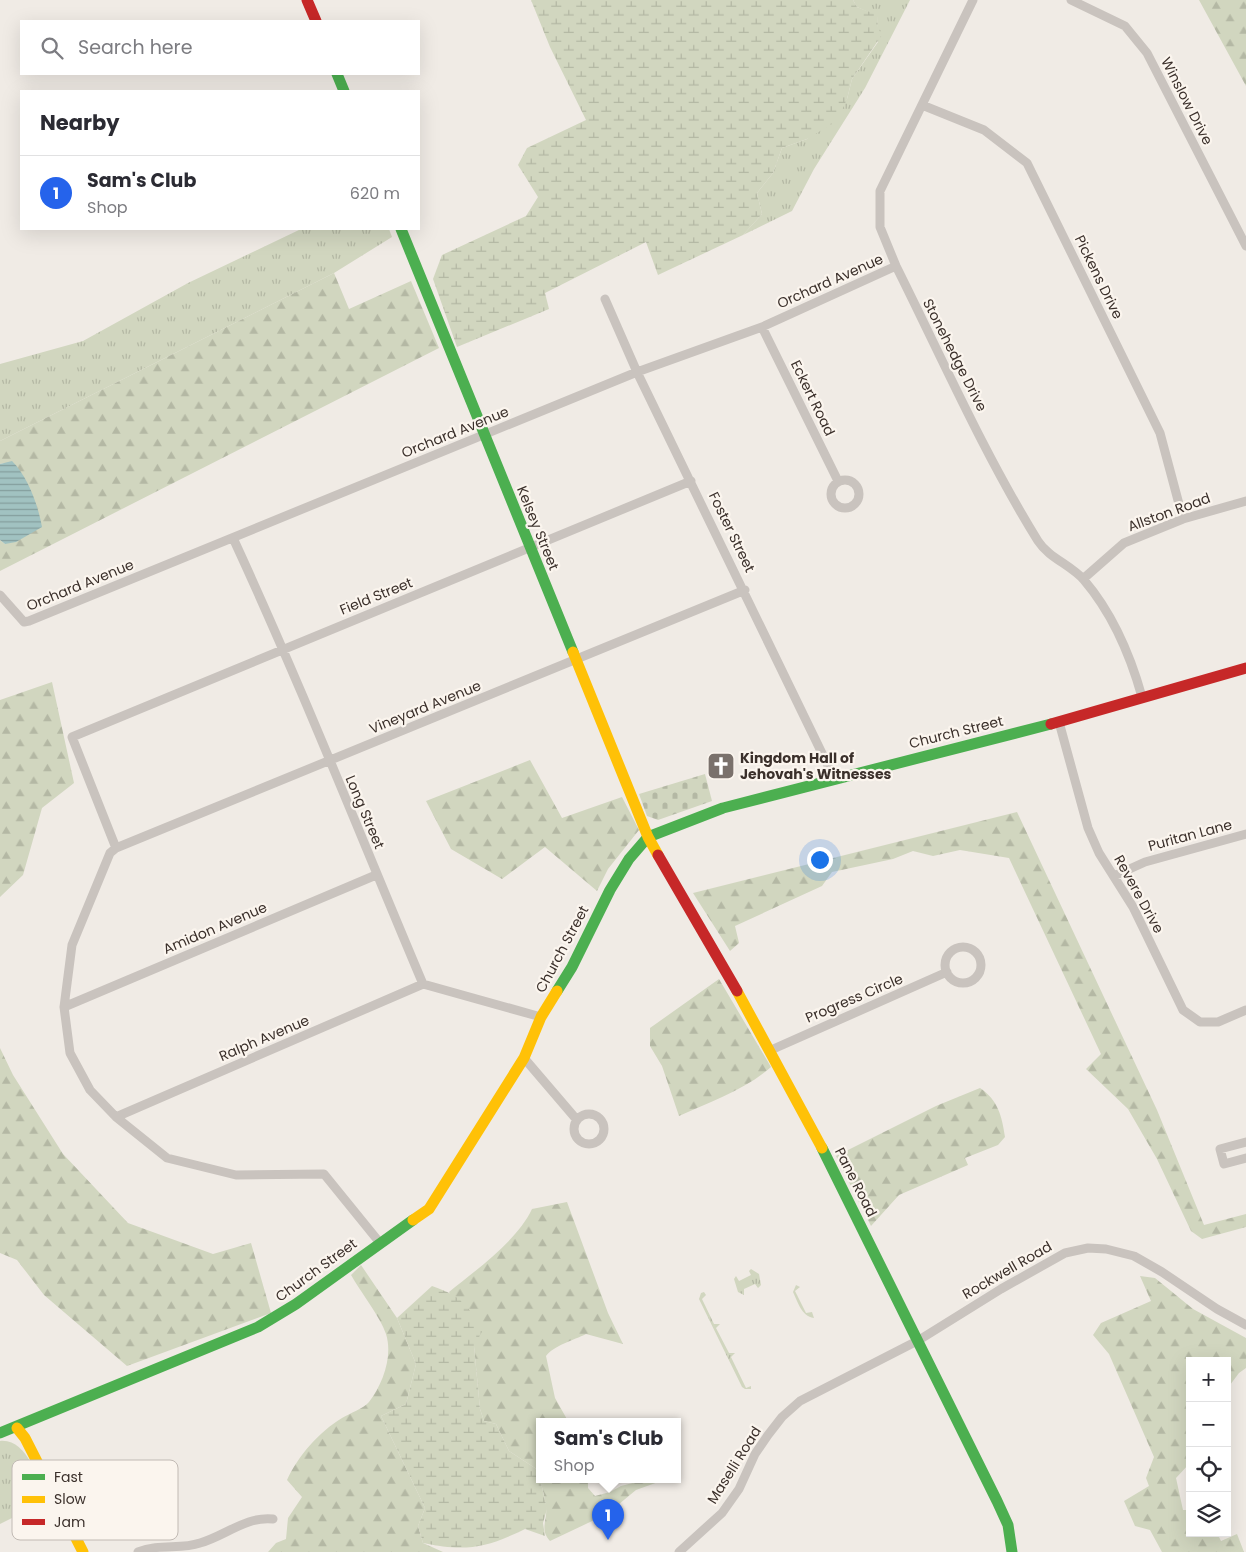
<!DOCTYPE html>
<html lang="en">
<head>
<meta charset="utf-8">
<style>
  body { margin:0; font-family:Poppins,sans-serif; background:#f7f7f7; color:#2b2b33 }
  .controls { position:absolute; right:15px; bottom:15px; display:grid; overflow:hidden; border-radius:0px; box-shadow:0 5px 20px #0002 }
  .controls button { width:45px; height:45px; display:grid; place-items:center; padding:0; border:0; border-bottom:1px solid #e1e1e2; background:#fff; color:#2b2b33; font:25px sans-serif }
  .you { position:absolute; left:819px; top:859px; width:18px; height:18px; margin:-12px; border:4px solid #fff; border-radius:50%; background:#1a73e8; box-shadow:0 0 0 8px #1a73e833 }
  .badge { display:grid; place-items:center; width:32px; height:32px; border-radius:50%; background:#2563eb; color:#fff; font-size:16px; font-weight:700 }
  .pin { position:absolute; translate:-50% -41px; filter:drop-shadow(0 1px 2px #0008) }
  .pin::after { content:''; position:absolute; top:26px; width:18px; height:15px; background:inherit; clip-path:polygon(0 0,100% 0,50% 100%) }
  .popup { position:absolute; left:536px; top:1418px; width:145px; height:65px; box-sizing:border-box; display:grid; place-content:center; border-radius:0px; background:#fff; filter:drop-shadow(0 1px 4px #0005); font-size:16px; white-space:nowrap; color:#7c7c81 }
  .popup b { font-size:19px; color:#2b2b33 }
  .popup::after { content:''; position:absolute; left:50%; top:100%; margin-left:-10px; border:10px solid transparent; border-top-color:#fff }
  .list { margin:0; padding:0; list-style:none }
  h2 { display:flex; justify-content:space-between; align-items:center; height:65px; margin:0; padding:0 20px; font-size:21px }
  h2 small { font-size:16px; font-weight:400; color:#7c7c81 }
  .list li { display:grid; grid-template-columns:32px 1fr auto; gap:15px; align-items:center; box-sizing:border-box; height:75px; padding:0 20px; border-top:1px solid #e1e1e2 }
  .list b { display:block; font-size:19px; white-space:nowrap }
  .list p { margin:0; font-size:16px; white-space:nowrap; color:#7c7c81 }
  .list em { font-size:16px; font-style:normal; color:#7c7c81 }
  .icon { flex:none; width:28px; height:28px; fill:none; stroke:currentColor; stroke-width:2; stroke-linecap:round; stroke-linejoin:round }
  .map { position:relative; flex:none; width:1246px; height:1552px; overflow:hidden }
  .search { position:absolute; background:#fff; box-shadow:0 5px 20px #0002; left:20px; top:20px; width:400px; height:55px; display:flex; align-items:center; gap:12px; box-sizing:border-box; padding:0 18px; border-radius:0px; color:#7c7c81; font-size:19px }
  .panel { position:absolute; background:#fff; box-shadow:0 5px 20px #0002; left:20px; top:90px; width:400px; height:140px; border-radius:0px }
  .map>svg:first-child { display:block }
  .grass { fill:url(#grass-tufts) }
  .forest { fill:url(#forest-firs) }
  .wetland { fill:url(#wetland-marsh) }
  .cemetery { fill:url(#cemetery-stones) }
  .water { fill:url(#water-rules) }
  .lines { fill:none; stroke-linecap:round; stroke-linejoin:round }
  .street { stroke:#c9c3be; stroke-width:9 }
  .fast { stroke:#4caf50; stroke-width:11 }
  .slow { stroke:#ffc107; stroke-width:11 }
  .jam { stroke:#c62828; stroke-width:11 }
  .labels { text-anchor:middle; stroke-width:4.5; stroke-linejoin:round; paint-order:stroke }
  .street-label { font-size:14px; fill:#3b302b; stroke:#fbf5ee }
  .poi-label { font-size:14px; font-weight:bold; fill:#3b302b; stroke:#fbf5ee; text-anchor:start }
  .key { fill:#fbf5ee; stroke:#c1bab4; stroke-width:1 }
  .key-label { font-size:14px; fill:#3b302b }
</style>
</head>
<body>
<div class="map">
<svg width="1246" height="1552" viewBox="0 0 1246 1552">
  <defs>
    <pattern id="grass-tufts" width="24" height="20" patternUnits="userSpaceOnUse" patternTransform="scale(1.25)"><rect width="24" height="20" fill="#d1d6bf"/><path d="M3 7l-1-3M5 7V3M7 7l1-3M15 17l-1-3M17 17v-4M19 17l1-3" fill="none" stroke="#b4b8a4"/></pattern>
    <pattern id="forest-firs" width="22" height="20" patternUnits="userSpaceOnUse" patternTransform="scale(1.25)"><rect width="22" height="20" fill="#d1d6bf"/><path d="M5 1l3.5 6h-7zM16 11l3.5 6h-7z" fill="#b4b8a4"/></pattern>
    <pattern id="wetland-marsh" width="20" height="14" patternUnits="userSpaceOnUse" patternTransform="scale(1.25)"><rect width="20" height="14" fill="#d1d6bf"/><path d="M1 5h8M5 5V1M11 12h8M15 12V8" fill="none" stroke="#b4b8a4"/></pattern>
    <pattern id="cemetery-stones" width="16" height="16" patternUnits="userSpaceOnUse" patternTransform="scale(1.25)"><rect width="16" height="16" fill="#d1d6bf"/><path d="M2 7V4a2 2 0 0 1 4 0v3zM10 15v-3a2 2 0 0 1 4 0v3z" fill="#b4b8a4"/></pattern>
    <pattern id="water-rules" width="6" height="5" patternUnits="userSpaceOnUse" patternTransform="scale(1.25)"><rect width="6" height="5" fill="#a1c2c1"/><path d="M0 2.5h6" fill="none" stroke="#849e9d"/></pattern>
  </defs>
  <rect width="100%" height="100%" fill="#f0ebe5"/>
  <path class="grass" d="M 853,0 L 910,0 L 865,88 L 814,169 L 792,211 L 743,235 L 762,214 L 757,193 L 773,173 L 782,148 L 807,139 L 847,99 L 852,79 L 878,42 L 877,16 L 857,7 Z
    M 301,229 L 389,229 L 392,237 L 334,273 L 0,441 L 0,364 L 83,341 L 188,283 Z
    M 751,1269 L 759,1274 L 761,1285 L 758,1288 L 755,1284 L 744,1289 L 744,1295 L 738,1292 L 734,1279 L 736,1276 L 739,1281 L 751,1275 L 749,1271 Z
    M 796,1285 L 800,1287 L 795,1291 L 806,1313 L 812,1312 L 814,1318 C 801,1316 798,1302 793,1292 Z
    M 701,1293 L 704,1292 L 706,1295 L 702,1299 L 714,1324 L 720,1324 L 716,1328 L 729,1353 L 735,1353 L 731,1357 L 746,1388 L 751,1386 L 751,1389 L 745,1389 L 742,1387 L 699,1299 Z
    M 0,1441 C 27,1438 38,1480 48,1500 L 0,1524 Z"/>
  <path class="forest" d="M 1199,0 L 1246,0 L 1246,86 Z
    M 334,273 L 349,309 L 411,281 L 439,348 L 0,571 L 0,540 L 5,544 L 4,463 L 0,464 L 0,441 Z
    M 52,682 L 74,783 L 42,808 L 23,875 L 0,897 L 0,700 Z
    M 530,760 L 562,818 L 622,797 L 639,830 L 608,869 L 597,891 L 545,847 L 502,879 L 451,849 L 426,801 Z
    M 1017,812 L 1157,1110 L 1204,1225 L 1246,1214 L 1246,1227 L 1202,1239 L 1191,1231 L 1157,1159 L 1128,1109 L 1086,1069 L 1101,1054 L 1009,858 L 960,850 L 933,856 L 913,851 L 893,859 L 832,872 L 822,886 L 735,926 L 739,943 L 730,951 L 693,893 Z
    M 719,979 L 771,1067 C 745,1090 710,1102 679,1116 L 662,1066 L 650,1046 L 650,1028 Z
    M 0,1048 L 13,1075 L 63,1154 L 128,1223 L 213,1254 L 251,1243 L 271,1313 L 127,1366 L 44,1295 L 17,1260 L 0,1253 Z
    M 980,1088 C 998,1100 1002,1116 1005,1137 L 998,1145 L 965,1158 L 968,1165 L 899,1195 L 871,1226 L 836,1156 L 936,1106 Z
    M 567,1202 L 608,1313 L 623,1344 L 586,1334 C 574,1340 553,1346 546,1356 L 555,1398 L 568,1421 L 539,1421 L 539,1477 L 538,1470 L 509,1451 L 496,1424 L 484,1421 L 480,1409 L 474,1346 L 449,1292 C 476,1270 517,1241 532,1209 Z
    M 361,1265 L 397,1318 L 416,1364 L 406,1404 L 381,1416 L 425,1508 L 418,1526 L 423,1543 L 443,1552 L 268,1552 L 276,1543 L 286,1539 L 288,1518 L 302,1497 L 287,1480 C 298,1456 319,1432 342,1418 C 350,1413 363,1409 369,1402 C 383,1384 393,1356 386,1334 C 381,1318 360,1291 351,1275 Z
    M 1140,1276 L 1155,1278 L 1193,1309 L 1246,1338 L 1246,1368 L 1239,1373 L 1227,1389 L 1227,1361 L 1190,1361 L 1190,1463 L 1176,1478 L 1183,1510 L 1190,1510 L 1190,1533 L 1217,1533 L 1221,1541 L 1237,1534 L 1244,1552 L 1162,1552 L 1150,1530 L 1135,1526 L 1124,1501 L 1149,1486 L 1146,1478 L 1154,1457 L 1109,1354 L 1093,1335 L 1101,1323 L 1151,1301 Z
    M 540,1479 L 588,1479 L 588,1488 L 595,1496 L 610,1492 L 621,1486 L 648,1479 L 661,1479 L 661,1481 L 636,1490 L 607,1514 L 550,1541 C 539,1529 548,1519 546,1507 C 545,1497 542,1488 540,1479 Z"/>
  <path class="wetland" d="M 531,0 L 853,0 L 857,7 L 877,15 L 878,28 L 882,35 L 852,79 L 847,99 L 837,121 L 807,139 L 782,148 L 773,173 L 757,193 L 762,214 L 743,235 L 658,275 L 646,242 L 545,293 L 549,309 L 457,347 L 433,279 L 442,255 L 526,216 L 538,197 L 518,165 L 527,148 L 586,120 L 550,47 Z
    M 432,1286 C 463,1297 465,1303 483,1330 L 474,1346 L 480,1409 L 484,1421 L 496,1424 L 509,1451 L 538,1470 L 547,1509 L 543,1523 L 545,1536 L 525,1529 C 486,1548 466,1552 423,1543 L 418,1526 L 425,1508 L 381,1416 L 406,1404 L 416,1364 L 397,1318 Z"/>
  <path class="cemetery" d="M 705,774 L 712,801 L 658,820 L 647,816 L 639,794 Z"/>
  <path class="water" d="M 12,461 C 28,477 38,505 42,527 L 16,542 L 5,544 L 0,540 L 0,464 Z"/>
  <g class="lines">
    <path class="street" d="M 973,0 L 880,191 L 880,227 L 896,266 C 942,358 984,454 1038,541 C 1049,558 1071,565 1084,580 C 1113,614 1130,654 1142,697
      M 1071,0 L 1125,26 L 1147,53 L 1246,246
      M 922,105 L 984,130 L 1027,163 L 1160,433 L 1183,519
      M 605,299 L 637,372 L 834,778
      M 762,327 L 838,481
      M831 494a14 14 0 1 1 28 0a14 14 0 1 1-28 0Z
      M 233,538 C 301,685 360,835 423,984 L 541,1017
      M 1083,579 L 1124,543 L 1183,519 L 1246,501
      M 0,595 L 24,622 L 29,621 L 637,372 L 762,327 L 896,266
      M 1059,722 L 1088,828 L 1099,853 L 1133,907 L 1183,1010 L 1200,1022 L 1218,1022 L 1246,1010
      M 116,848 L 745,590
      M 1114,876 L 1145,862 L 1246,834
      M945 965a18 18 0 1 1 36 0a18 18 0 1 1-36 0Z
      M 64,1007 L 376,875
      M 771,1050 L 947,972
      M 524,1058 L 577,1120
      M574 1129a15 15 0 1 1 30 0a15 15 0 1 1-30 0Z
      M 116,1117 L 423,984
      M 1246,1142 L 1220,1149 L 1224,1164 L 1246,1158
      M 380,1243 L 324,1174 L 236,1175 L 167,1158 L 116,1117 L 90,1090 L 70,1053 L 64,1007 L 72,945 L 110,853 L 116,848 L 72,737 L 691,481
      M 138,1552 C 160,1543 180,1550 200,1543 C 225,1536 246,1516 273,1519
      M 679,1552 L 722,1513 L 739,1489 L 755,1454 L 768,1435 L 782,1417 L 800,1401 L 919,1340 L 1001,1289 L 1065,1253 L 1088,1248 L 1106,1249 L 1134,1256 L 1162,1272 L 1217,1309 L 1246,1325"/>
    <path class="fast" d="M 337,74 L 344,91
      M 401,229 L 573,652
      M 557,991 L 572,967 L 610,890 L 629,859 L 648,837 L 723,808 L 1051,724
      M 822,1148 L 997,1501 L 1008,1525 L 1012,1552
      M 0,1433 L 258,1327 L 296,1304 L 413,1220"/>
    <path class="slow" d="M 573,652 L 648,837 L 658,855
      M 737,991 L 822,1148
      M 413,1220 L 429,1209 L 524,1058 L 541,1017 L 557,991
      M 17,1428 L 25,1438 L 83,1552"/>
    <path class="jam" d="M 307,0 L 316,21
      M 1051,724 L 1246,668
      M 658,855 L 737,991"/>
  </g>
  <defs>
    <symbol id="church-square" viewBox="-11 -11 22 22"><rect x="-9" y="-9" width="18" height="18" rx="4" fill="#7a716c" stroke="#fbf5ee"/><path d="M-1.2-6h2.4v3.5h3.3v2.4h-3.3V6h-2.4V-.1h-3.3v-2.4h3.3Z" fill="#fff"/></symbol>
  </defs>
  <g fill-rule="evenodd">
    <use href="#church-square" x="705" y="750" width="32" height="32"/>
  </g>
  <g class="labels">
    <g class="street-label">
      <text transform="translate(1187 101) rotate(63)" y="5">Winslow Drive</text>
      <text transform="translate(1099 277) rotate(64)" y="5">Pickens Drive</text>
      <text transform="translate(830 281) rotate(-24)" y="5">Orchard Avenue</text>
      <text transform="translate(955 355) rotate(63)" y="5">Stonehedge Drive</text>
      <text transform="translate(813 398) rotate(64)" y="5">Eckert Road</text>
      <text transform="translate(455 432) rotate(-22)" y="5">Orchard Avenue</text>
      <text transform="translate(1169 512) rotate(-20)" y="5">Allston Road</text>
      <text transform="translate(538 528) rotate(68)" y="5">Kelsey Street</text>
      <text transform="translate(732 532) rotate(64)" y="5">Foster Street</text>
      <text transform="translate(80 585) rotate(-22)" y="5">Orchard Avenue</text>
      <text transform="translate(376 596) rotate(-22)" y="5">Field Street</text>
      <text transform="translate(425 707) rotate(-22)" y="5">Vineyard Avenue</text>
      <text transform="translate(956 732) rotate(-14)" y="5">Church Street</text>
      <text transform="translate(365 812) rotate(67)" y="5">Long Street</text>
      <text transform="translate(1190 835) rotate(-15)" y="5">Puritan Lane</text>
      <text transform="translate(1139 894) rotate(61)" y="5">Revere Drive</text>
      <text transform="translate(215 928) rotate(-23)" y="5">Amidon Avenue</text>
      <text transform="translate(562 949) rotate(-62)" y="5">Church Street</text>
      <text transform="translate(854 998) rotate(-23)" y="5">Progress Circle</text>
      <text transform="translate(264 1038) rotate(-23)" y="5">Ralph Avenue</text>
      <text transform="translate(856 1182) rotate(63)" y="5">Pane Road</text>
      <text transform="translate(316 1270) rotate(-36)" y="5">Church Street</text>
      <text transform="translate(1007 1270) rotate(-30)" y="5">Rockwell Road</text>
      <text transform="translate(734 1465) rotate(-58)" y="5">Maselli Road</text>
    </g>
    <g class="poi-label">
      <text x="740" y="763">Kingdom Hall of<tspan x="740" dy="16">Jehovah's Witnesses</tspan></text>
    </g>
  </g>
  <rect x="12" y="1460" width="166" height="80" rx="8" class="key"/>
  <rect x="22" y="1474" width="23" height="6" fill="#4caf50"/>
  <rect x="22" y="1496" width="23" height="7" fill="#ffc107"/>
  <rect x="22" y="1519" width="23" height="6" fill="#c62828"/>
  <g class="key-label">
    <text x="54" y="1482">Fast</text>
    <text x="54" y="1504">Slow</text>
    <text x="54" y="1527">Jam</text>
  </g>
</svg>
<div class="controls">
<button>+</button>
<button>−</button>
<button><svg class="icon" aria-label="locate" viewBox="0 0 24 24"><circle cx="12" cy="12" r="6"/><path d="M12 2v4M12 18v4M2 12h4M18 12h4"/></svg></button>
<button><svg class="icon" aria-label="layers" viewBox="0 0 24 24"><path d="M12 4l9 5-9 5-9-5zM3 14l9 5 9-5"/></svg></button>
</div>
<div class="you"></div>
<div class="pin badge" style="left:608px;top:1540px">1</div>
<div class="popup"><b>Sam's Club</b>Shop</div>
<div class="search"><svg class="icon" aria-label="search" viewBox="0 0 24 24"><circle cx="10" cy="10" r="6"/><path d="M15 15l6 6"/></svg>Search here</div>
<section class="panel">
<h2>Nearby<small></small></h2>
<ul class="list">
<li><span class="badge">1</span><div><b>Sam's Club</b><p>Shop</p></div><em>620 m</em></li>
</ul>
</section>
</div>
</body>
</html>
